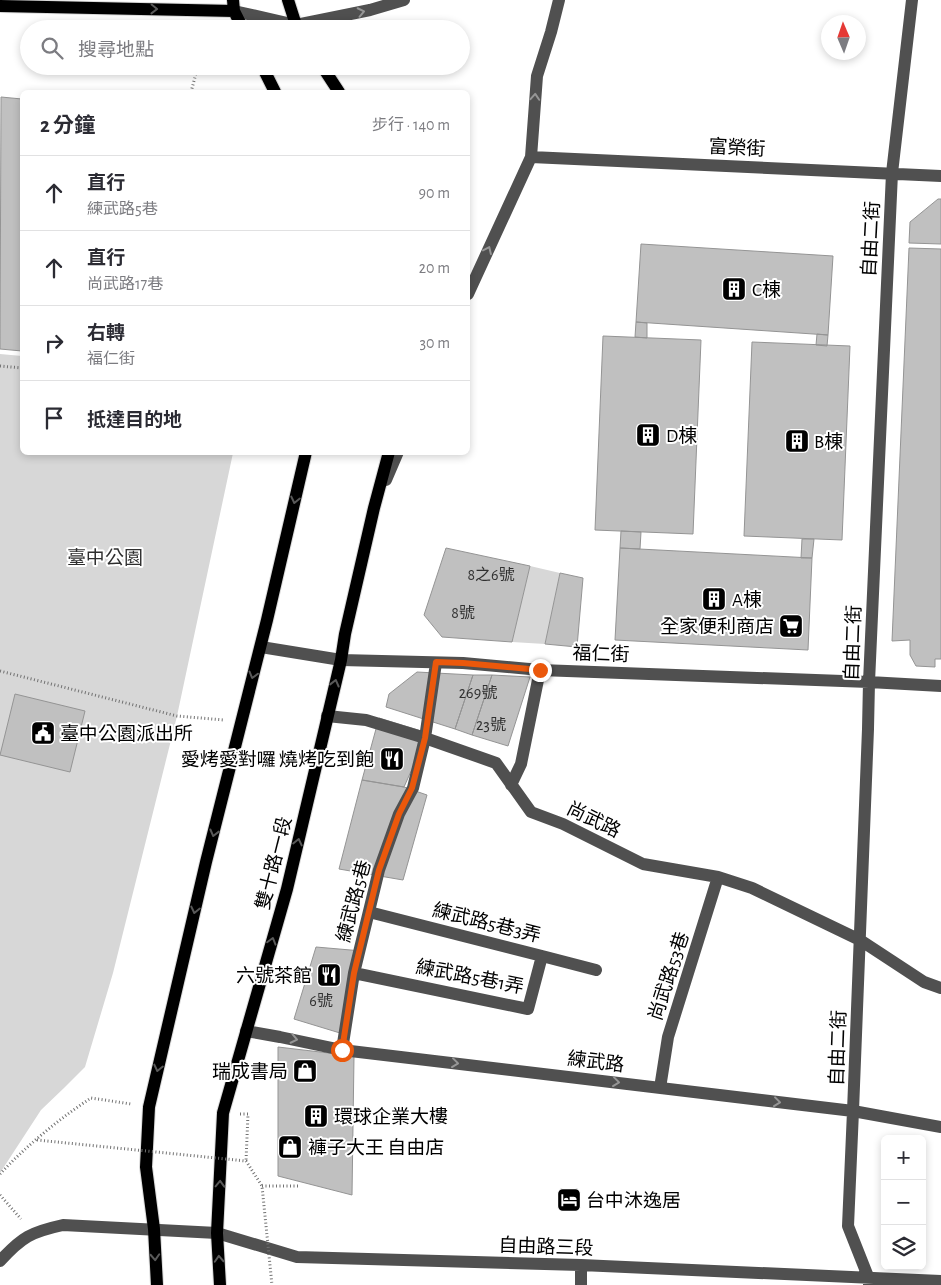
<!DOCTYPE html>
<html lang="zh-TW">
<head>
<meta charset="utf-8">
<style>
  body { margin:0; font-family:"Alegreya Sans","Noto Sans TC",sans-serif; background:#f2f2f3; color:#2b2b33 }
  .controls { position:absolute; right:15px; bottom:15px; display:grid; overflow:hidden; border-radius:8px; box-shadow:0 2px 8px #0003 }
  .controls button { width:45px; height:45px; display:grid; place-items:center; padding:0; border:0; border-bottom:1px solid #e1e1e2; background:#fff; color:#2b2b33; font:25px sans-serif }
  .compass { position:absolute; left:821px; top:15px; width:45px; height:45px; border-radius:50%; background:#fff; box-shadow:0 2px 8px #0003; rotate:358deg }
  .stop { position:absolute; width:15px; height:15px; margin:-11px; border:4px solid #ea580c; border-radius:50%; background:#fff }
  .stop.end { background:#ea580c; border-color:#fff; box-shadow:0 1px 5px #0008 }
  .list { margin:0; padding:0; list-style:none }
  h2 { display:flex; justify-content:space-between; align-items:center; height:65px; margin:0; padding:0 20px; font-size:21px }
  h2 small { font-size:16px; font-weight:400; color:#7c7c81 }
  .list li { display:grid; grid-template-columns:32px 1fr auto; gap:15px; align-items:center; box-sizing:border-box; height:75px; padding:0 20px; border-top:1px solid #e1e1e2 }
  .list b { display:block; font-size:19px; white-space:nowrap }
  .list p { margin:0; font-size:16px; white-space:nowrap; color:#7c7c81 }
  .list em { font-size:16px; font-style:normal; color:#7c7c81 }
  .icon { flex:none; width:28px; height:28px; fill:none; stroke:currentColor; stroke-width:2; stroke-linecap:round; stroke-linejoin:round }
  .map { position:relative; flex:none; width:941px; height:1285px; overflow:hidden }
  .search { position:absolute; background:#fff; box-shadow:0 2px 8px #0003; left:20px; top:20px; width:450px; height:55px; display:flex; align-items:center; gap:12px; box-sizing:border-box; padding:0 18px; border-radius:28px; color:#7c7c81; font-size:19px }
  .panel { position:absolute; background:#fff; box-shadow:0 2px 8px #0003; left:20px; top:90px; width:450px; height:365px; border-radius:8px }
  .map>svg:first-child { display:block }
  .green { fill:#d7d7d7 }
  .building { fill:#c0c0c0; stroke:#949494 }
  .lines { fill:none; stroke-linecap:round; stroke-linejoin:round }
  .major-casing { stroke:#dbdbdb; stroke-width:14 }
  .path { stroke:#727272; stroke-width:3; stroke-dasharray:1 2.5; stroke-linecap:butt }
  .minor { stroke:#505050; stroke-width:12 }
  .major { stroke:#000; stroke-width:12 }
  .path-bridge { stroke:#727272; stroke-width:3; stroke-dasharray:1 2.5; stroke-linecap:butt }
  .oneway { stroke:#595959 }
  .oneway2 { stroke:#969696 }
  .route { stroke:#ea580c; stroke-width:6 }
  .labels { text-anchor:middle; stroke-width:4; stroke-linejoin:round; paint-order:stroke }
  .number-label { font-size:16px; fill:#303030 }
  .street-label { font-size:19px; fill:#000; stroke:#fff }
  .poi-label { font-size:19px; fill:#000; stroke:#fff; text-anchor:start }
  .park-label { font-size:19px; fill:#2e2e2e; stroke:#fff }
</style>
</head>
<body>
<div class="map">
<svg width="941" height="1285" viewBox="0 0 941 1285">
  <rect width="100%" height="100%" fill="#fff"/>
  <path class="green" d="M 0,354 L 22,356 L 22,452 L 233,453 L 177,716 L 113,973 L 85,1067 L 64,1088 L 41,1110 L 0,1173 Z
    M 530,566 L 560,573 L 545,644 L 512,642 Z"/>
  <path class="building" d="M 1,97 L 22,99 L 22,351 L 0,349 Z
    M 938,199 L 941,199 L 941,244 L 909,243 L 910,222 Z
    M 641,244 L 833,256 L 828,335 L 636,322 Z
    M 909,248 L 941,249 L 941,659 L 935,659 L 935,667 L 916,666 L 910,655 L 910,640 L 892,641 Z
    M 636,322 L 647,323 L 647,338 L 635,337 Z
    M 817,334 L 828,335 L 827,346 L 816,345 Z
    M 603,336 L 701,340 L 693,534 L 595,530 Z
    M 752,342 L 850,346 L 842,540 L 744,536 Z
    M 621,531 L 641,532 L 640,549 L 620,548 Z
    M 802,539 L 814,539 L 812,558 L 801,558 Z
    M 446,548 L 530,566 L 512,642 L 442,637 L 424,615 Z
    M 620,548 L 812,558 L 808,650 L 615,640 Z
    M 560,573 L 583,578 L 577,647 L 545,644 Z
    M 417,672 L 473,675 L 455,729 L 386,707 L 389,694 Z
    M 473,675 L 492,675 L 472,735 L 455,729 Z
    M 492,675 L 530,677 L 508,746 L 472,735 Z
    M 15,694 L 85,711 L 70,772 L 0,755 Z
    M 379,718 L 428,733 L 404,787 L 362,780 Z
    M 362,780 L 404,787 L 427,795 L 403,880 L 339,869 Z
    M 316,947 L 362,951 L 340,1033 L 294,1019 Z
    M 278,1047 L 354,1056 L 352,1195 L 278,1176 Z"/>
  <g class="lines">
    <defs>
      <path id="major" d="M 233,0 L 234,11 L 243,29
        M 288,0 L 296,25 L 298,29
        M 0,6 L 234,11
        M 262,66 L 275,92
        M 322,66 L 339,92
        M 157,1285 L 154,1229 L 146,1167 L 149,1107 L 206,862 L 267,620 L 306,452
        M 220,1285 L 217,1233 L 223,1113 L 287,889 L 341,660 L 345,634 L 374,508 L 389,452"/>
    </defs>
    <use href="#major" class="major-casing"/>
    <path class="path" d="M 191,92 L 198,66
      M 0,366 L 22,368
      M 0,671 L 177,716 L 224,720
      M 240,1114 L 248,1114 L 246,1161
      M 0,1174 C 25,1147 60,1118 91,1098 L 131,1104
      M 262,1186 L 298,1186
      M 0,1195 L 21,1219"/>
    <path class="minor" d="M 234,11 L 296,25 L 370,10 L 404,0
      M 531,157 L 941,176
      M 468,294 L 531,157 L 537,76 L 551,32 L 559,0
      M 386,480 L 398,452
      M 261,647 L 341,660 L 463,663 L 540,670 L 869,682 L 941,686
      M 327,716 L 366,720 L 425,738 L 496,763 L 531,812 L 563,824 L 643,864 L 718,877 L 752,888 L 860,940 L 924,982 L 941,988
      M 511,785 L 521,764 L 540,670
      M 369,912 L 542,956 L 596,970
      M 354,973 L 528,1009 L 542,956
      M 246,1031 L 280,1037 L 342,1050 L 853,1111 L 941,1127
      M 342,1050 L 354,973 L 379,870 L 399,814 L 413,788 L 425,738 L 436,663
      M 660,1088 L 668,1037 L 718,877
      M 0,1261 C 22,1237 31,1232 63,1225 L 217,1233 L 297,1257 L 581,1265 L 941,1281
      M 581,1265 L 581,1285
      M 869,1285 L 869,1279 L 848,1226 L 853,1111 L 868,729 L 869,682 L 892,173 L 912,0"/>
    <use href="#major" class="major"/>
    <path class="path-bridge" d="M 37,1140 L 246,1161 L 262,1186 L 272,1285"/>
  </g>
  <defs><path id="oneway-chevron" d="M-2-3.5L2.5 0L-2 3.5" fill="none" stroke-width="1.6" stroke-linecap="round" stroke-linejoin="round" transform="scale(1.25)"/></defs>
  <g class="oneway">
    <use href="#oneway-chevron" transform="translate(154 9) rotate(1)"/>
    <use href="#oneway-chevron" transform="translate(295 500) rotate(103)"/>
    <use href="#oneway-chevron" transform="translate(253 675) rotate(105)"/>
    <use href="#oneway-chevron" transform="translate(335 683) rotate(-76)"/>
    <use href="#oneway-chevron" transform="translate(214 833) rotate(104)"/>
    <use href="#oneway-chevron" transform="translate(298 842) rotate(-77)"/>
    <use href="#oneway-chevron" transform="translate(195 910) rotate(103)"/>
    <use href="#oneway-chevron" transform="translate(272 941) rotate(-74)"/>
    <use href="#oneway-chevron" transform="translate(158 1068) rotate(103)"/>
    <use href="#oneway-chevron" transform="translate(220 1184) rotate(-88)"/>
    <use href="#oneway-chevron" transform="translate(155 1257) rotate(87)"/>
    <use href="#oneway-chevron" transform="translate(219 1259) rotate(-93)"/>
  </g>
  <g class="oneway2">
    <use href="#oneway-chevron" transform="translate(361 12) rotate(-12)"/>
    <use href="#oneway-chevron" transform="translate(535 97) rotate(-86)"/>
    <use href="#oneway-chevron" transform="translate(488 250) rotate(-65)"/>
    <use href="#oneway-chevron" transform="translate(294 1039) rotate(12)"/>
    <use href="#oneway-chevron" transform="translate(455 1063) rotate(7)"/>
    <use href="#oneway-chevron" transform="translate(616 1082) rotate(7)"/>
    <use href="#oneway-chevron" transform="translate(777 1102) rotate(7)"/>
  </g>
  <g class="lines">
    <path class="route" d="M 342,1050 L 354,973 L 379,870 L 399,814 L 412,788 L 425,738 L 436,662 L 463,663 L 540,670"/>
  </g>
  <defs>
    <symbol id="building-square" viewBox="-11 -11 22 22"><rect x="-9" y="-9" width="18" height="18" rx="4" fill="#000" stroke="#fff"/><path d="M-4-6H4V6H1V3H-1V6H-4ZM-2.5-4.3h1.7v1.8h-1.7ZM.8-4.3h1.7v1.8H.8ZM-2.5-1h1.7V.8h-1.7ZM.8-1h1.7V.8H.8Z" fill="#fff"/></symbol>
    <symbol id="supermarket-square" viewBox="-11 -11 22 22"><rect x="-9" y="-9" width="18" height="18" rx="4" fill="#000" stroke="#fff"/><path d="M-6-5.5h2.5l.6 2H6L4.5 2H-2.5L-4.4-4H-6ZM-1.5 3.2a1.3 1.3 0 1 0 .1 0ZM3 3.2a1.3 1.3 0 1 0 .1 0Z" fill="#fff"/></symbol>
    <symbol id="civic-square" viewBox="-11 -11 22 22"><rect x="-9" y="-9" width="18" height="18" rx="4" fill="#000" stroke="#fff"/><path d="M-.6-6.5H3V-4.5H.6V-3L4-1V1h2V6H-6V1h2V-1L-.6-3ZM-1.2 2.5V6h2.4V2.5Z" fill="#fff"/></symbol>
    <symbol id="restaurant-square" viewBox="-11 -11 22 22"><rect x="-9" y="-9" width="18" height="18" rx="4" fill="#000" stroke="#fff"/><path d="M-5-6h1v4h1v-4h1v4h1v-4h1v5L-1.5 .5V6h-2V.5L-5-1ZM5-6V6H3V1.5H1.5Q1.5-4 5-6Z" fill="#fff"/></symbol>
    <symbol id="shop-square" viewBox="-11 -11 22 22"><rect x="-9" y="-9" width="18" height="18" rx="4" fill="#000" stroke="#fff"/><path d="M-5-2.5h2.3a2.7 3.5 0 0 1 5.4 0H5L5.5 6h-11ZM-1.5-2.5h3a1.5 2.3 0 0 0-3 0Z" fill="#fff"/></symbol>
    <symbol id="hotel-square" viewBox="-11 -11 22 22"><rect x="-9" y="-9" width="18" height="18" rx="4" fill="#000" stroke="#fff"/><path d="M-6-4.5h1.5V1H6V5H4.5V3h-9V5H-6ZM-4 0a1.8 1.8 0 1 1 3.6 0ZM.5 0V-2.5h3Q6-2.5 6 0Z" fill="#fff"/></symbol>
  </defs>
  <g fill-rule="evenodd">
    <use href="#building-square" x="720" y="275" width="28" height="28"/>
    <use href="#building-square" x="634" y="421" width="28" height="28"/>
    <use href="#building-square" x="783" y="427" width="28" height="28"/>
    <use href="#building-square" x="700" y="585" width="28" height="28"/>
    <use href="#supermarket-square" x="777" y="612" width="28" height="28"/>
    <use href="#civic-square" x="29" y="719" width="28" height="28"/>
    <use href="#restaurant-square" x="378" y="745" width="28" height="28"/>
    <use href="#restaurant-square" x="315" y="961" width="28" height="28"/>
    <use href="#shop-square" x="291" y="1057" width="28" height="28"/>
    <use href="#building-square" x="302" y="1102" width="28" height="28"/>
    <use href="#shop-square" x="276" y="1133" width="28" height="28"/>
    <use href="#hotel-square" x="555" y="1186" width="28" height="28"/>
  </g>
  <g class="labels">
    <g class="number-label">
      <text x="491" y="580">8之6號</text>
      <text x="463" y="618">8號</text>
      <text x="478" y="698">269號</text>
      <text x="491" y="730">23號</text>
      <text x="321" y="1006">6號</text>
    </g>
    <g class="street-label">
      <text transform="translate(737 147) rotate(3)" y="7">富榮街</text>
      <text transform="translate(870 239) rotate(-87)" y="7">自由二街</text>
      <text transform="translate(852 643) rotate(-88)" y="7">自由二街</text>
      <text transform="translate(601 653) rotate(2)" y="7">福仁街</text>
      <text transform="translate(594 819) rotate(26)" y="7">尚武路</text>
      <text transform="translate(273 863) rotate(-76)" y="7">雙十路一段</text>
      <text transform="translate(353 901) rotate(-75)" y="7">練武路5巷</text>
      <text transform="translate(487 922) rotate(14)" y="7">練武路5巷3弄</text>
      <text transform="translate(470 976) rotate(11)" y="7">練武路5巷1弄</text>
      <text transform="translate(668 976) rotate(-72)" y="7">尚武路53巷</text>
      <text transform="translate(837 1048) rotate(-88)" y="7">自由二街</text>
      <text transform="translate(596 1061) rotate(7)" y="7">練武路</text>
      <text transform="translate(546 1246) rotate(2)" y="7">自由路三段</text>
    </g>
    <g class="poi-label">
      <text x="752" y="296">C棟</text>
      <text x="666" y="442">D棟</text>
      <text x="814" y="448">B棟</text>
      <text x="732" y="606">A棟</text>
      <text x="774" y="633" text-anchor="end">全家便利商店</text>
      <text x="60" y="740">臺中公園派出所</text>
      <text x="374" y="766" text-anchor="end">愛烤愛對囉 燒烤吃到飽</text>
      <text x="312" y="982" text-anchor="end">六號茶館</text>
      <text x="288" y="1078" text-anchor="end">瑞成書局</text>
      <text x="334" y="1123">環球企業大樓</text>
      <text x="308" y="1154">褲子大王 自由店</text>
      <text x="586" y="1207">台中沐逸居</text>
    </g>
    <g class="park-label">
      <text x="105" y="564">臺中公園</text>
    </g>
  </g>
</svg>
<div class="controls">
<button>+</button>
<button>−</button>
<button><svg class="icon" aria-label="layers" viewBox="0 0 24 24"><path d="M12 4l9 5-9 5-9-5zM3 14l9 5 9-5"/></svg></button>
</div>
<svg class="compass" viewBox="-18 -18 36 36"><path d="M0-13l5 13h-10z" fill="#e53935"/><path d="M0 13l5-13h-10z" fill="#7c7c81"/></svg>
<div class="stop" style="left:342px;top:1050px"></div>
<div class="stop end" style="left:540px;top:670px"></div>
<div class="search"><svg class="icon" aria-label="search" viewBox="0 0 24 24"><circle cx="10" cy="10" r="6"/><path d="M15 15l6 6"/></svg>搜尋地點</div>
<section class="panel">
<h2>2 分鐘<small>步行 · 140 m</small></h2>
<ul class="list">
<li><svg class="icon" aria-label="ahead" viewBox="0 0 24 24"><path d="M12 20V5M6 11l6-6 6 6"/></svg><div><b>直行</b><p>練武路5巷</p></div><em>90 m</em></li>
<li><svg class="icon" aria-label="ahead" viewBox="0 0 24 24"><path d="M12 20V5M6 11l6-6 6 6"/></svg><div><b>直行</b><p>尚武路17巷</p></div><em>20 m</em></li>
<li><svg class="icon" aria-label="right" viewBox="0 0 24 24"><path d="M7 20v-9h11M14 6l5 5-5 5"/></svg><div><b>右轉</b><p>福仁街</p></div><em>30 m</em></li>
<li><svg class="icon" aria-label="arrive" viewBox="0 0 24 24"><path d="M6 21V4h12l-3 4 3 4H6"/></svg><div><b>抵達目的地</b></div></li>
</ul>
</section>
</div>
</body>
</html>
